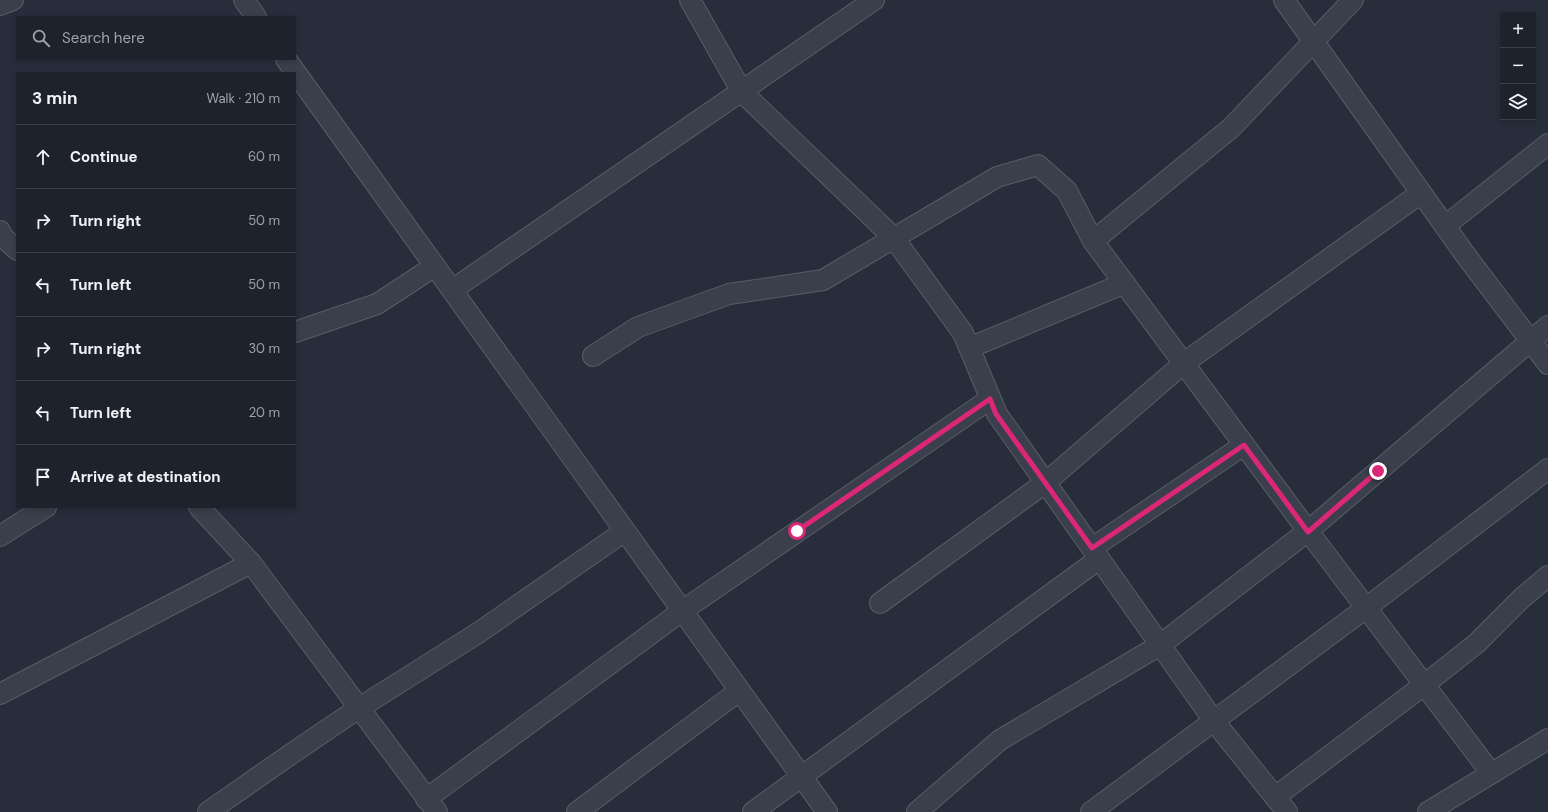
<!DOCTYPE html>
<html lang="en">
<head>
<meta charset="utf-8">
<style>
  body { margin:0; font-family:"DM Sans",sans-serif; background:#252a34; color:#f1f3f6 }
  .controls { position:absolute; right:12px; top:12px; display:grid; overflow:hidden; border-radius:0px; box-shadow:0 2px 6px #0003 }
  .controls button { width:36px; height:36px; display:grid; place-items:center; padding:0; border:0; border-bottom:1px solid #3b3f48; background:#1d222c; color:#f1f3f6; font:20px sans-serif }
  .stop { position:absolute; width:12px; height:12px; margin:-9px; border:3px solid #db2777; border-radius:50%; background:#fff }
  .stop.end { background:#db2777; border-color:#fff; box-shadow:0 1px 4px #0008 }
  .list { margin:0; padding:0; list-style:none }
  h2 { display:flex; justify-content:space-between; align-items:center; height:52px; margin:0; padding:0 16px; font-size:17px }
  h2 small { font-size:13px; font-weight:400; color:#a0a4a9 }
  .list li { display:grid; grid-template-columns:26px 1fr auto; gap:12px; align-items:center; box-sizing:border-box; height:64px; padding:0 16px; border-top:1px solid #3b3f48 }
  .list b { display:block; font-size:15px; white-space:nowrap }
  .list em { font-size:13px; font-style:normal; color:#a0a4a9 }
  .icon { flex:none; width:22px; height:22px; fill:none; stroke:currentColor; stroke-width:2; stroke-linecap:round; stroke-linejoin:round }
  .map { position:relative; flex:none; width:1548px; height:812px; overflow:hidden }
  .search { position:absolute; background:#1d222c; box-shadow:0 2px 6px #0003; left:16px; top:16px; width:280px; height:44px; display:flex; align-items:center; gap:10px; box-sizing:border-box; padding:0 14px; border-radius:0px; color:#a0a4a9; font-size:15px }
  .panel { position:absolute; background:#1d222c; box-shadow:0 2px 6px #0003; left:16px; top:72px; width:280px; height:436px; border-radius:0px }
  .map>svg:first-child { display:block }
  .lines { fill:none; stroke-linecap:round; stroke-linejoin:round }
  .street-casing { stroke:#585d69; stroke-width:22 }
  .street { stroke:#3a3f4b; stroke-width:20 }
  .route { stroke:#db2777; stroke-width:5 }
</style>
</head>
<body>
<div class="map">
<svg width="1548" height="812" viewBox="0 0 1548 812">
  <rect width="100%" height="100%" fill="#272d3b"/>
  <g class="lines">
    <defs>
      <path id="street" d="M 244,0 L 256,17
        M 690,0 L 742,92 L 893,237 L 963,333 L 997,414 L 1214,721 L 1287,812
        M 1284,0 L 1464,253 L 1548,364
        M 0,5 L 13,0
        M 286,59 L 827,812
        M 1445,226 L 1548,144
        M 0,231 L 3,237 L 17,250
        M 1093,241 L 1231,128 L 1353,0
        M 452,290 L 874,0
        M 295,332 L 377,304 L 435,266
        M 969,348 L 1125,283
        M 593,356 L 638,327 L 729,294 L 823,280 L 997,177 L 1038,165 L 1067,191 L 1093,241 L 1308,531 L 1491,773
        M 199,507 L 251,563 L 437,812
        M 0,536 L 46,507
        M 1092,548 L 1244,445
        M 880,603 L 1045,483 L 1184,363 L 1421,193
        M 0,694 L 251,563
        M 1275,797 L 1424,685 L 1477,643 L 1522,598 L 1548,576
        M 426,799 L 682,611 L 990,399
        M 208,812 L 294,752 L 359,708 L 478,633 L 625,531
        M 577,812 L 739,691
        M 753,812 L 1099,559
        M 917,812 L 1000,740 L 1160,645 L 1308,531 L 1548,326
        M 1091,812 L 1366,608 L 1548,469
        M 1428,812 L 1548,739"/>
    </defs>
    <use href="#street" class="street-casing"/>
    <use href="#street" class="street"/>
  </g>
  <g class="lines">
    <path class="route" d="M 797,531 L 990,399 L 996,414 L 1092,548 L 1244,445 L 1308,532 L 1378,471"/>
  </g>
</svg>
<div class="controls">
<button>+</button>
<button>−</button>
<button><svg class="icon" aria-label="layers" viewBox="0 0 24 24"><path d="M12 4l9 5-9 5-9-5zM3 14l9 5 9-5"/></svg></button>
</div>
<div class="stop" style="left:797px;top:531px"></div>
<div class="stop end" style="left:1378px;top:471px"></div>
<div class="search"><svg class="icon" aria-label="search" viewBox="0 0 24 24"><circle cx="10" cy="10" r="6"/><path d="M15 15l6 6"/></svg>Search here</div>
<section class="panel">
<h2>3 min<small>Walk · 210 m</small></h2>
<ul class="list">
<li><svg class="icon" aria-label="ahead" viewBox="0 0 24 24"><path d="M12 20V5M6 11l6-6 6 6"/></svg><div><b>Continue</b></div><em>60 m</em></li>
<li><svg class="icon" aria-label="right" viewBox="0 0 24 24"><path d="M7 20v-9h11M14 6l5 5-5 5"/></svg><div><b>Turn right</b></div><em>50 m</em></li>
<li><svg class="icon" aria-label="left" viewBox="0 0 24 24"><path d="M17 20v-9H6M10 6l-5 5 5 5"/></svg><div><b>Turn left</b></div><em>50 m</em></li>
<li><svg class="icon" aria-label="right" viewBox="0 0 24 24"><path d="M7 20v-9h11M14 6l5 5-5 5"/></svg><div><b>Turn right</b></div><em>30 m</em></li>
<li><svg class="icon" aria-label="left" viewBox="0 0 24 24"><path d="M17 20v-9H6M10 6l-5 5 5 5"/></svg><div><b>Turn left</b></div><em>20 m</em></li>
<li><svg class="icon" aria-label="arrive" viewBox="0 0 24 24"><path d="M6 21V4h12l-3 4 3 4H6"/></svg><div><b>Arrive at destination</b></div></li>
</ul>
</section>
</div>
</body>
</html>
